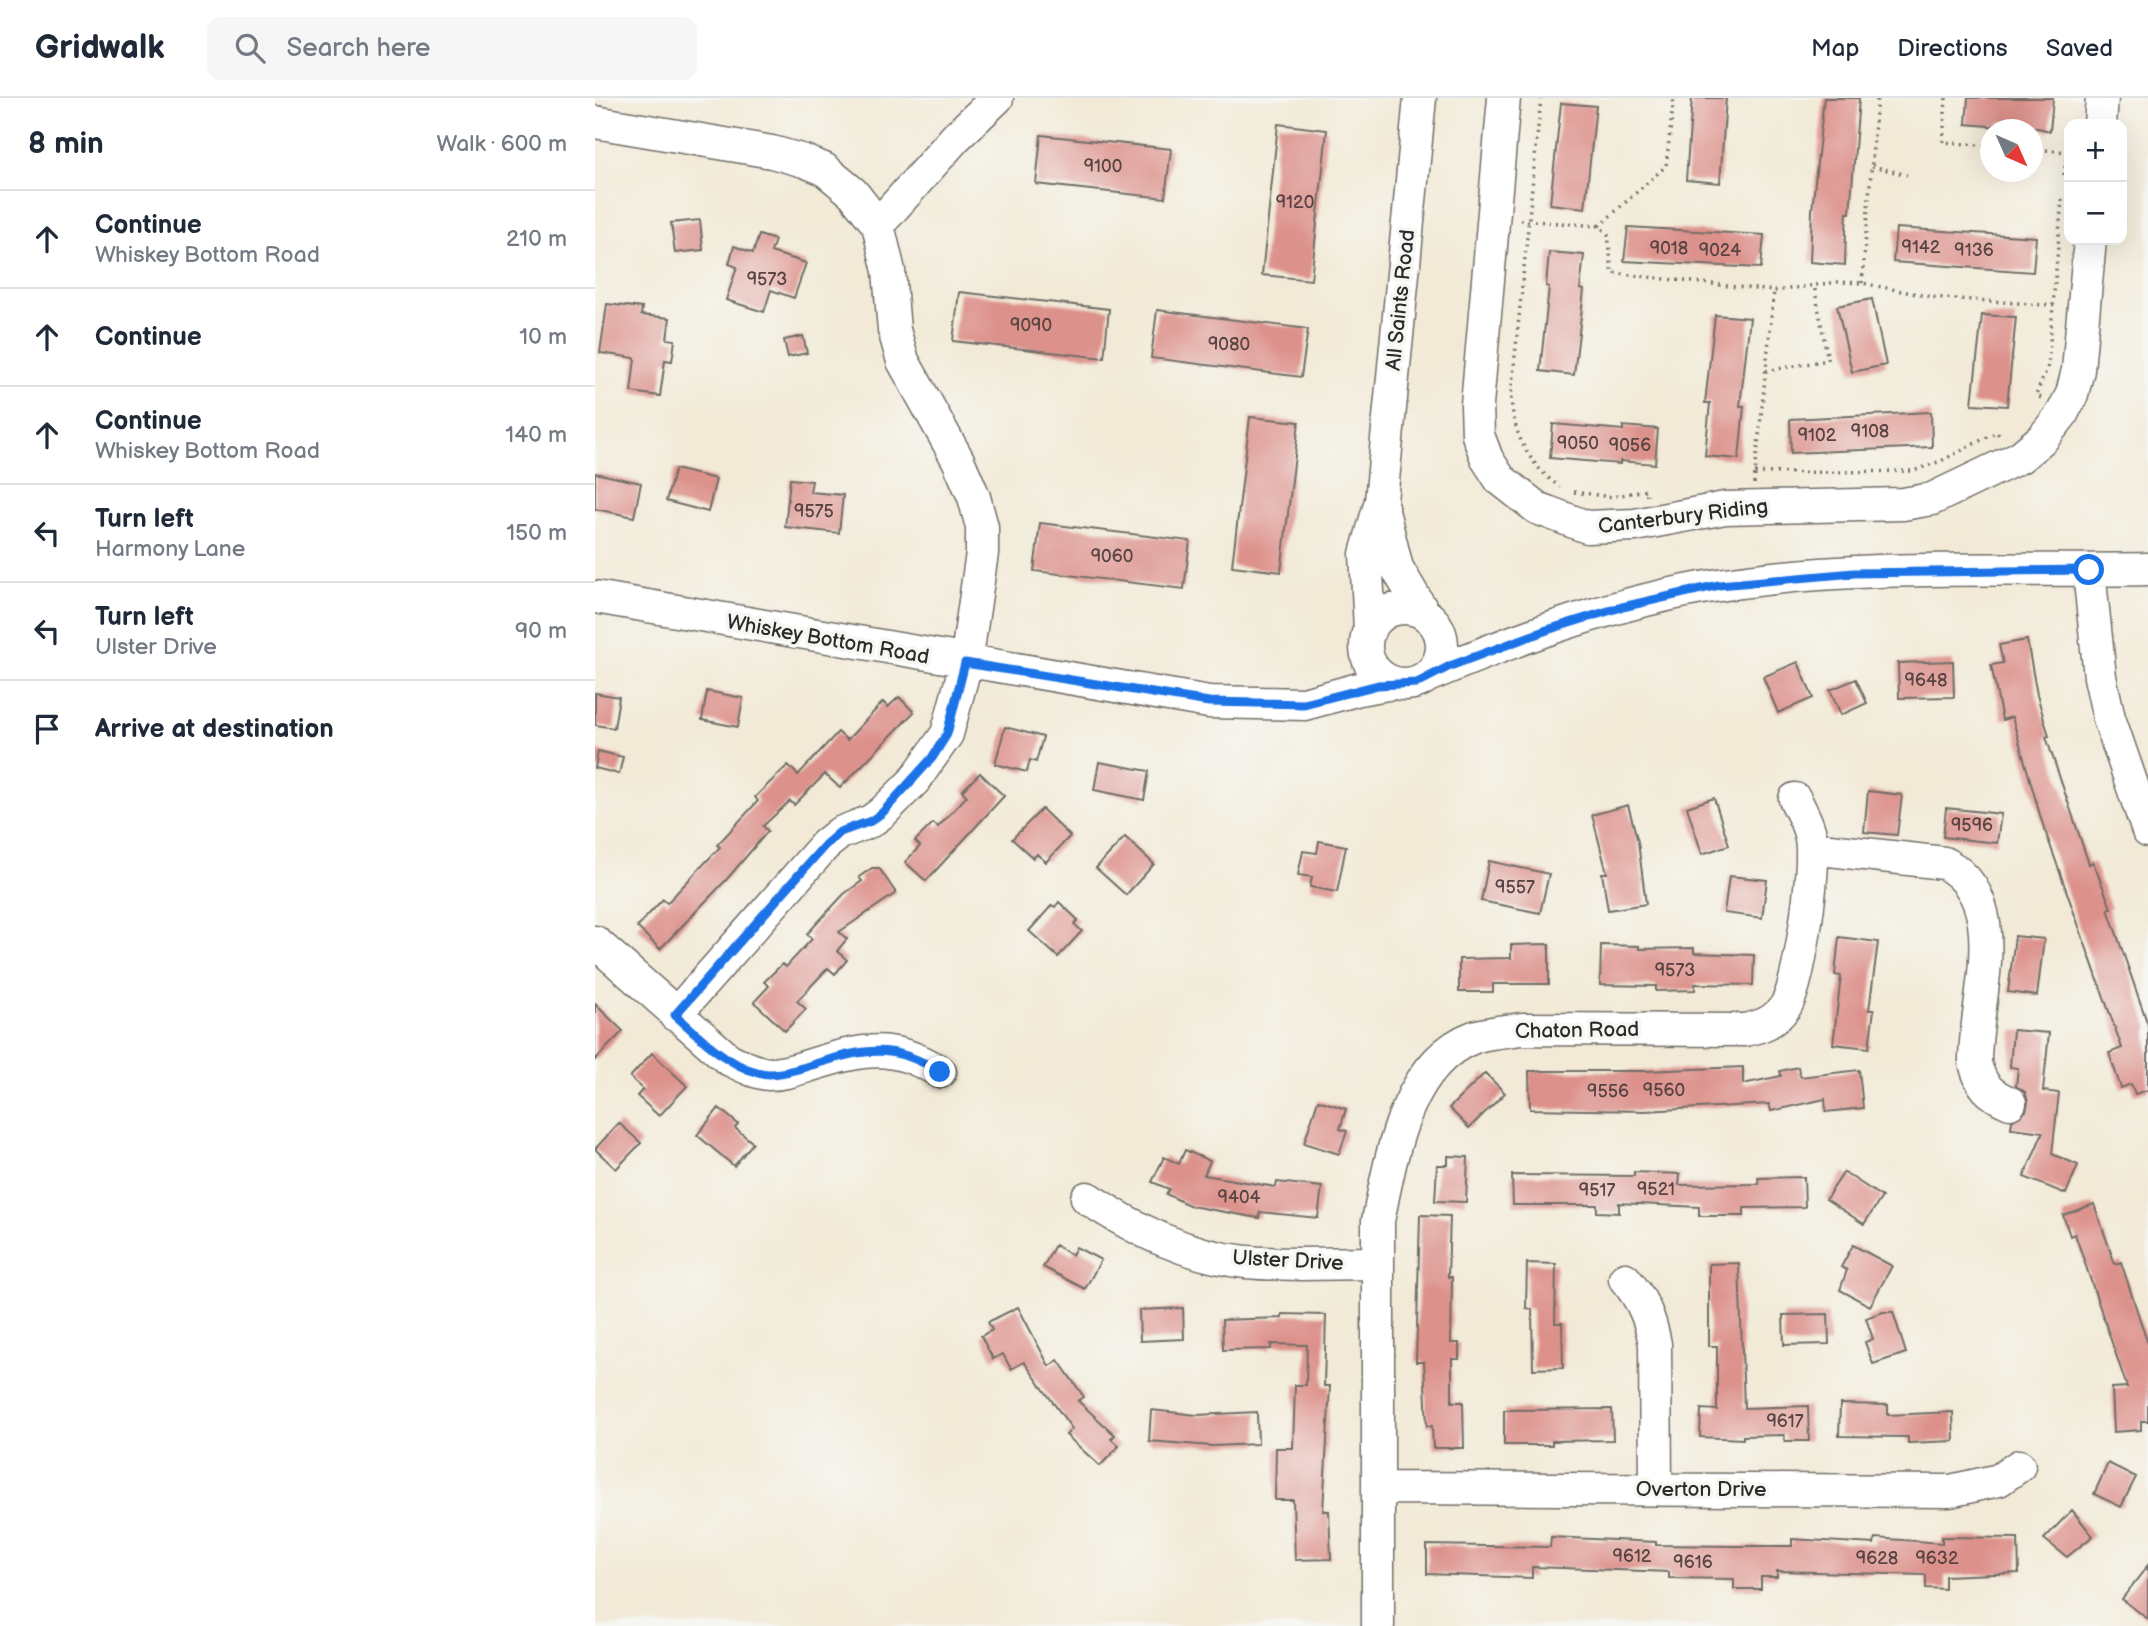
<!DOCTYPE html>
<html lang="en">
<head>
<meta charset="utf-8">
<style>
  body { margin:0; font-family:"Balsamiq Sans",sans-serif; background:#f6f6f7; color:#1f2937 }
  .controls { position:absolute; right:21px; top:21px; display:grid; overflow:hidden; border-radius:14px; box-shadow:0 7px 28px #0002 }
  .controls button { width:63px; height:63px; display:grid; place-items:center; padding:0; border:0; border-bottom:2px solid #e0e1e3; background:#fff; color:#1f2937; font:35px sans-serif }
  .compass { position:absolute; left:1385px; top:21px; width:63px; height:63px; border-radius:50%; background:#fff; box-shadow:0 7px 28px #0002; rotate:135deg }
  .stop { position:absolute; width:21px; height:21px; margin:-16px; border:5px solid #1a73e8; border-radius:50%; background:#fff }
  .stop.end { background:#1a73e8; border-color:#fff; box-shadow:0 2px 7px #0008 }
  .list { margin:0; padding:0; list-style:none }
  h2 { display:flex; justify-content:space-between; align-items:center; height:91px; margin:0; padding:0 28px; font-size:30px }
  h2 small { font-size:23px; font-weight:400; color:#747a83 }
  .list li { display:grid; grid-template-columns:46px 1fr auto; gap:21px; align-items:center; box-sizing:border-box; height:98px; padding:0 28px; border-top:2px solid #e0e1e3 }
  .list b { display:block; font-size:26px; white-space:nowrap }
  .list p { margin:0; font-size:23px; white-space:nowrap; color:#747a83 }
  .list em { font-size:23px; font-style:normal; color:#747a83 }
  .icon { flex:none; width:38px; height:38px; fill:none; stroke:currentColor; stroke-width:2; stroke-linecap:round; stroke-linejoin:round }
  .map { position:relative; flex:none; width:1553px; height:1528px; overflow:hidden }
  header { display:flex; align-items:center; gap:42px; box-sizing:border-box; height:98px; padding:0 35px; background:#fff; border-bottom:2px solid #e0e1e3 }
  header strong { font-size:33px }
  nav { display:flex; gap:38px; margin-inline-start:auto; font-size:24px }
  .search { width:490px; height:63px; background:#f6f6f7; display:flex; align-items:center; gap:18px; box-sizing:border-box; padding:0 24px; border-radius:14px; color:#747a83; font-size:26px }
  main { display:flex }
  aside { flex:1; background:#fff }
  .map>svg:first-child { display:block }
  .building { fill:#dd918b }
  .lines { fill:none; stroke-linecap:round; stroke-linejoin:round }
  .minor-casing { stroke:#716e67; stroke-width:35 }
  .path { stroke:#716e67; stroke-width:3.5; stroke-dasharray:2 5; stroke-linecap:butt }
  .minor { stroke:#fff; stroke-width:32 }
  .route { stroke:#1a73e8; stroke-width:9 }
  .labels { text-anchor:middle; stroke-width:7; stroke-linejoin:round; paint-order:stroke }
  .number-label { font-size:18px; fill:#584443 }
  .street-label { font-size:21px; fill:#2b2b2b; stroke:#f6f6f2 }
</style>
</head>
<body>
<header>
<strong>Gridwalk</strong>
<div class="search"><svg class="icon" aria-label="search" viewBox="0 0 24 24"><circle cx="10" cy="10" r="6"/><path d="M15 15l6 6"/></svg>Search here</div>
<nav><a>Map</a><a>Directions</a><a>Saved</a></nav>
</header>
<main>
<aside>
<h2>8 min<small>Walk · 600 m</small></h2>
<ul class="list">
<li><svg class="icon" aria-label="ahead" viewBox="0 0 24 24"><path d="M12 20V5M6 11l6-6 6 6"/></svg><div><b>Continue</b><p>Whiskey Bottom Road</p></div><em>210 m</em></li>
<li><svg class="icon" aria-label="ahead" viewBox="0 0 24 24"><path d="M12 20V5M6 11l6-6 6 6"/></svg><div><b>Continue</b></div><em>10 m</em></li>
<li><svg class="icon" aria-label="ahead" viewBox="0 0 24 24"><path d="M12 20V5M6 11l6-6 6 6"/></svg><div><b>Continue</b><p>Whiskey Bottom Road</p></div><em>140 m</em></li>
<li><svg class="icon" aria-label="left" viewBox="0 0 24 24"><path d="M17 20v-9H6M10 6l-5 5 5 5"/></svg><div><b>Turn left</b><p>Harmony Lane</p></div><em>150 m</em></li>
<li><svg class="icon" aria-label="left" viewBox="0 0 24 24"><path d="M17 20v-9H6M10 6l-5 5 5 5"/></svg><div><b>Turn left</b><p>Ulster Drive</p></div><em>90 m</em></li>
<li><svg class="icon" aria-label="arrive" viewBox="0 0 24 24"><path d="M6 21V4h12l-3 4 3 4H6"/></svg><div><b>Arrive at destination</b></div></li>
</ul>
</aside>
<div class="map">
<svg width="1553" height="1528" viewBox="0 0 1553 1528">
  <rect width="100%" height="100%" fill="#f6f6f2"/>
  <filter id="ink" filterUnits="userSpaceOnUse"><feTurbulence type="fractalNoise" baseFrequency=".0143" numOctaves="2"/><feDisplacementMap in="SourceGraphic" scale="14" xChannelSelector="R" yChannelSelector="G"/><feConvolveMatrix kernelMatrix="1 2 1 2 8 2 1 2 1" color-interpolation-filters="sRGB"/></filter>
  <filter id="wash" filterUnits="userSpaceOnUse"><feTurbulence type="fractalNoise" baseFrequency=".00686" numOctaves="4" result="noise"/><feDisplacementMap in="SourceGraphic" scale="28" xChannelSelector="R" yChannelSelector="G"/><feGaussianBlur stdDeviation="1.57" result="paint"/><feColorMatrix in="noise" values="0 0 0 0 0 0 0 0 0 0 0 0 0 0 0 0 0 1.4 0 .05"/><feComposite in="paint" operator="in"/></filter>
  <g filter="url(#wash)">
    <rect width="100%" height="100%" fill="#f2ead7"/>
    <g id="blocks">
      <path class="building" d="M 1097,0 L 1131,0 L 1125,85 L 1091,82 Z
        M 1229,0 L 1264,0 L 1255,115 L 1252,115 L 1251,132 L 1250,167 L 1215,164 L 1217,112 Z
        M 1373,0 L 1458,0 L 1455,33 L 1422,25 L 1405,24 L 1405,29 L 1371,26 Z
        M 966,5 L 1001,8 L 990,110 L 955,106 Z
        M 683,26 L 732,32 L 716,182 L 667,177 Z
        M 446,37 L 576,51 L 570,100 L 441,86 Z
        M 105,122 L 108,152 L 80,155 L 76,125 Z
        M 1033,129 L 1169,137 L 1166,170 L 1029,163 Z
        M 1301,130 L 1441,139 L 1438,174 L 1298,164 Z
        M 164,137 L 180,142 L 176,154 L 211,165 L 199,200 L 176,192 L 169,214 L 131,202 L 142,169 L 134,166 L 139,148 L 158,155 Z
        M 954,154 L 989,157 L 985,191 L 989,192 L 979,277 L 945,273 L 954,189 L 951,188 Z
        M 364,194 L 514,211 L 509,260 L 358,243 Z
        M 1277,201 L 1291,267 L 1257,274 L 1242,208 Z
        M 12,206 L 47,210 L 46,217 L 75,220 L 72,241 L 80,242 L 77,263 L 70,262 L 65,298 L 36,294 L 40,260 L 5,255 Z
        M 562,212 L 713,231 L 706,279 L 556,260 Z
        M 1120,217 L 1155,220 L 1145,308 L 1149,308 L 1144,361 L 1110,358 L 1115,305 L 1110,305 Z
        M 1387,217 L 1421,219 L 1412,308 L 1377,306 Z
        M 208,238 L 212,255 L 193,259 L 189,242 Z
        M 1336,314 L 1337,349 L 1196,355 L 1195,321 Z
        M 655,319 L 704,324 L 686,474 L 637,468 Z
        M 958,326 L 1028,332 L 1028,328 L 1063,331 L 1060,366 L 1025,363 L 1025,366 L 955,360 Z
        M 80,371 L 121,381 L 113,414 L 71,403 Z
        M 0,375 L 46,385 L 39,419 L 0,411 Z
        M 195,381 L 217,383 L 215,394 L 248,397 L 244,435 L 190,429 Z
        M 445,425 L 595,443 L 589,491 L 439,473 Z
        M 1432,542 L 1442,597 L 1454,638 L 1451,639 L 1494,766 L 1498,764 L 1516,810 L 1513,811 L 1553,927 L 1553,992 L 1540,996 L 1536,986 L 1526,990 L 1514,955 L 1527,950 L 1447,724 L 1417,619 L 1407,622 L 1396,567 L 1408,565 L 1404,547 Z
        M 1358,563 L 1359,599 L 1304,600 L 1303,565 Z
        M 1203,564 L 1218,600 L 1183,615 L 1168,579 Z
        M 1261,581 L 1272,605 L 1246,617 L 1235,592 Z
        M 112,593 L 148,600 L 143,629 L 107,622 Z
        M 0,595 L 24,599 L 19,630 L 0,627 Z
        M 304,599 L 319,614 L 245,690 L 230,676 L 199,707 L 195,703 L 168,728 L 173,733 L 132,781 L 65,851 L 42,829 L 68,801 L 72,805 L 125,749 L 122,747 L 163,703 L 160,699 L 193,667 L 203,677 L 243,634 L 252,642 L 288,604 L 293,609 Z
        M 410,629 L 448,639 L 441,664 L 435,662 L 432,674 L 400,666 Z
        M 3,653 L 28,659 L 24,676 L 0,670 Z
        M 504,664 L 554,673 L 549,702 L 499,692 Z
        M 385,675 L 409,698 L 331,783 L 310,764 L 325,748 L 320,743 L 338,725 L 343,729 L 372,698 L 367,693 Z
        M 1273,693 L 1307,697 L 1302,737 L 1269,734 Z
        M 1119,700 L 1134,747 L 1107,756 L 1092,709 Z
        M 1033,707 L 1043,744 L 1051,806 L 1013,812 L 1007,775 L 1012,775 L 997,717 Z
        M 1351,710 L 1406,716 L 1402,745 L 1348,739 Z
        M 447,711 L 475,738 L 451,764 L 442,756 L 438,760 L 417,741 Z
        M 530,739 L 559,766 L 531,797 L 501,770 Z
        M 724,743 L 751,748 L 742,794 L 715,789 L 717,779 L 703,777 L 708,753 L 722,755 Z
        M 894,763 L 954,776 L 945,815 L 886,803 Z
        M 277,770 L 284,770 L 301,795 L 244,834 L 252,841 L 242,853 L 252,862 L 240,876 L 233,870 L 202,903 L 211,911 L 190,933 L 159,904 L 174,888 L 169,884 L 187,866 L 191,869 L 217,841 L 212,836 L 249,796 L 267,783 L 264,779 Z
        M 1134,778 L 1172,782 L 1167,820 L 1129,815 Z
        M 464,804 L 483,822 L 479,826 L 487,833 L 463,859 L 434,833 L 457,807 L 460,809 Z
        M 1420,838 L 1449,841 L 1442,898 L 1413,894 Z
        M 1244,839 L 1283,844 L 1274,912 L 1279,912 L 1274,950 L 1238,946 L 1246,878 L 1240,877 Z
        M 954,846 L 954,886 L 898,886 L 898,894 L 864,894 L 864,861 L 916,860 L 916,847 Z
        M 1006,847 L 1044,848 L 1044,851 L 1099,850 L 1099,855 L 1159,857 L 1158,887 L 1100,886 L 1100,892 L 1061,893 L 1061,888 L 1005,887 Z
        M 0,906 L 28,933 L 0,962 Z
        M 1418,932 L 1454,935 L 1448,993 L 1464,995 L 1457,1056 L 1483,1067 L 1471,1096 L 1429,1079 L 1448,1034 L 1416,1030 L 1417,1023 L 1431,1013 L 1433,1004 L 1430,994 L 1421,988 L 1423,970 L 1415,969 Z
        M 57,955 L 92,988 L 64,1018 L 42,998 L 48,991 L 35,979 Z
        M 1148,969 L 1148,986 L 1186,978 L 1185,973 L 1203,969 L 1205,979 L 1264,972 L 1268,1010 L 1231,1014 L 1230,1001 L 1176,1013 L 1174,1006 L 1050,1013 L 935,1011 L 934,973 L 1050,973 Z
        M 890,975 L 910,995 L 874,1030 L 854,1010 Z
        M 723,1002 L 751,1011 L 745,1031 L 752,1033 L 744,1056 L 709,1045 Z
        M 124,1010 L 143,1026 L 140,1030 L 158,1045 L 139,1068 L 102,1037 Z
        M 24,1025 L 46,1045 L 21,1071 L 0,1051 Z
        M 590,1052 L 615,1063 L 609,1077 L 681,1089 L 682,1084 L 727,1089 L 723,1120 L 665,1114 L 664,1120 L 596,1108 L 571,1096 L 574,1091 L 557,1084 L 569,1059 L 584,1066 Z
        M 853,1058 L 873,1059 L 871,1104 L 840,1103 L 842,1067 L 853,1067 Z
        M 1039,1074 L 1085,1076 L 1084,1087 L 1164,1086 L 1163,1080 L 1209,1079 L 1210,1109 L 1149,1110 L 1149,1118 L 1104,1118 L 1104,1109 L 1024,1105 L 1024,1115 L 1002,1114 L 1002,1107 L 918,1107 L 917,1077 L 1039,1078 Z
        M 1249,1074 L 1287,1099 L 1269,1126 L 1231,1101 Z
        M 1499,1106 L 1520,1166 L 1526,1164 L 1553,1246 L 1553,1323 L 1546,1323 L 1546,1332 L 1519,1334 L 1517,1290 L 1532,1289 L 1480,1136 L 1475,1138 L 1468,1117 Z
        M 825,1117 L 855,1118 L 853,1179 L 857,1179 L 856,1245 L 864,1245 L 864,1261 L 857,1261 L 857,1304 L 868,1304 L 869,1350 L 838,1350 L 837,1328 L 832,1328 L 829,1264 L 821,1264 Z
        M 460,1147 L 477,1157 L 481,1149 L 506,1162 L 490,1191 L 448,1169 Z
        M 1258,1147 L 1297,1168 L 1275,1208 L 1245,1192 L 1252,1172 L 1246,1169 Z
        M 932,1165 L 961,1166 L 960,1225 L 967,1225 L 968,1270 L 938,1271 L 937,1211 L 931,1210 Z
        M 1144,1165 L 1149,1310 L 1213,1308 L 1214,1343 L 1190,1343 L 1189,1337 L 1148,1338 L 1148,1341 L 1105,1339 L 1106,1311 L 1122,1312 L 1122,1248 L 1114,1248 L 1114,1166 Z
        M 423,1209 L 454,1268 L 463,1262 L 489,1299 L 483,1303 L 520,1337 L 516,1341 L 524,1348 L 505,1368 L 471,1337 L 477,1331 L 429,1264 L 416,1271 L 408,1256 L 398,1261 L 386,1238 L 397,1232 L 393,1224 Z
        M 588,1210 L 589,1241 L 545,1243 L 544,1212 Z
        M 1288,1214 L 1298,1214 L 1311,1255 L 1278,1266 L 1270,1244 L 1278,1241 L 1271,1220 Z
        M 687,1216 L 731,1217 L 729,1288 L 735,1288 L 728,1413 L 734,1413 L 736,1461 L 700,1462 L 698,1402 L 680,1402 L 681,1350 L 698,1350 L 700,1287 L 711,1287 L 712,1247 L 676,1246 L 676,1251 L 628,1252 L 627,1222 L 687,1220 Z
        M 1233,1216 L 1234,1246 L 1189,1247 L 1188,1217 Z
        M 1245,1306 L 1293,1307 L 1293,1317 L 1358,1314 L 1359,1343 L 1313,1345 L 1313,1339 L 1244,1338 Z
        M 1017,1311 L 1018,1342 L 957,1343 L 957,1347 L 909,1347 L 909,1312 Z
        M 556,1312 L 602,1317 L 662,1314 L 663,1346 L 617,1348 L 554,1343 Z
        M 1513,1365 L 1541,1379 L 1526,1409 L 1499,1396 Z
        M 1477,1412 L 1498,1438 L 1472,1459 L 1449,1441 Z
        M 956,1439 L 1061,1444 L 1061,1447 L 1140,1448 L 1197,1448 L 1197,1441 L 1279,1446 L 1280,1440 L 1347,1445 L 1347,1439 L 1423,1440 L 1424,1475 L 1350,1478 L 1350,1491 L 1331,1490 L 1331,1477 L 1182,1473 L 1182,1479 L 1166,1479 L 1166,1491 L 1139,1491 L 1139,1481 L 1074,1480 L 1074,1474 L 996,1471 L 937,1469 L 937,1480 L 832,1476 L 832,1447 L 955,1449 Z
        M 1553,1467 L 1553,1521 L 1527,1501 Z"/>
    </g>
  </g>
  <g filter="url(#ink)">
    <use href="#blocks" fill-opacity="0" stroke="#716e67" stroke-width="2"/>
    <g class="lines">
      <defs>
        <path id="minor" d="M 909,0 L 882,307 L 883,337 L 892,361 L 905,381 L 942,410 L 992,429 L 1040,427 L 1130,410 L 1308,406 L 1337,401 L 1425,359 L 1448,340 L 1467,316 L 1477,296 L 1483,272 L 1495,142
          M 0,24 L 177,54 L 209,63 L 229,71 L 258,95 L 283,127 L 294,173 L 299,232 L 308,263 L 363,362 L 379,399 L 387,429 L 387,455 L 371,565 L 352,636 L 319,683 L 288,714 L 276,723 L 245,735 L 230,747 L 80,917
          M 1505,26 L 1507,0
          M 283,127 L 361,39 L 402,0
          M 786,405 L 802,470 L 828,514
          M 1494,473 L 1505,579 L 1514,620 L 1553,733
          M 0,499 L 614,604 L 709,606 L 764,591 L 798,585
          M771 548a38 38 0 1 1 76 0a38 38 0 1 1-76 0Z
          M 775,531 L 771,456 L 786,403 L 825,0
          M 835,577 C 927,538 1024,503 1124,487 C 1265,465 1411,474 1553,471
          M 1217,750 L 1349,765 C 1419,801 1379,902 1380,965 C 1386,988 1394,996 1415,1005
          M 0,844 L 133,961 C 146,967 160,975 174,976 C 189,976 203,971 216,967 C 267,951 298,944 345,974
          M 492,1100 C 541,1132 592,1158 651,1164 C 694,1168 738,1165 781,1165
          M 1030,1181 C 1047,1201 1055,1219 1060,1246 L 1061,1390
          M 783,1390 L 1355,1393 L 1404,1382 L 1424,1368
          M 783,1528 L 783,1123 C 796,1060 810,965 879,939 C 894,934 912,933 927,931 L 1149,932 C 1166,929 1179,924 1190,909 C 1205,888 1218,780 1217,751 C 1217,733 1208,717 1200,701"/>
      </defs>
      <use href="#minor" class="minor-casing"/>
      <path class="path" d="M 946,0 L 916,298 C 918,336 933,366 965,389
        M 1351,0 L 1348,44 L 1395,48
        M 1437,51 L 1474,54
        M 1277,68 L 1312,77
        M 1469,77 L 1472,55
        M 925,122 L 1004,128 L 1013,136 L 1017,175 L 1179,193 L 1243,184 L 1267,185 L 1336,199 L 1463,208
        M 1004,128 L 1071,68 L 1079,0
        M 1267,185 L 1282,0
        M 1171,273 L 1233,262 L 1219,187
        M 1446,300 L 1441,297 L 1453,268 L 1467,100
        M 1160,375 L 1318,373 L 1346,363 L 1402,334 L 1405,339
        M 1159,386 L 1179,193
        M 979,394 L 1017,399 L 1051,392 L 1052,398"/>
      <use href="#minor" class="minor"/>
    </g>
  </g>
  <g class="lines" filter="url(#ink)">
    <path class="route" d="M 345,974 C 298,944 268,951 217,967 C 203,971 189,976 174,976 C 137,974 106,939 80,917 L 230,747 L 245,734 L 276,723 L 288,714 L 337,660 L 352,636 L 370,565 L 614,604 L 709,606 L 783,587 L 822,585 L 855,568 L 952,532 L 1023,510 L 1124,487 L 1259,475 L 1494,472"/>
  </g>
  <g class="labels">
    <g class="number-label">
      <text x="508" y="74">9100</text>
      <text x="700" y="110">9120</text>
      <text x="1326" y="155">9142</text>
      <text x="1074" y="156">9018</text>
      <text x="1125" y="158">9024</text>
      <text x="1379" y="158">9136</text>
      <text x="172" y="187">9573</text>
      <text x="436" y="233">9090</text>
      <text x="634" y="252">9080</text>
      <text x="1275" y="339">9108</text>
      <text x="1222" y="343">9102</text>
      <text x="983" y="351">9050</text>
      <text x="1035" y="353">9056</text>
      <text x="219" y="419">9575</text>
      <text x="517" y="464">9060</text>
      <text x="1331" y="588">9648</text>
      <text x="1377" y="733">9596</text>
      <text x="920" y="795">9557</text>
      <text x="1080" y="878">9573</text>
      <text x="1069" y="998">9560</text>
      <text x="1013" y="999">9556</text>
      <text x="1061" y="1097">9521</text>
      <text x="1002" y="1098">9517</text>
      <text x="644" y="1105">9404</text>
      <text x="1190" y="1329">9617</text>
      <text x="1037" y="1464">9612</text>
      <text x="1282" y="1466">9628</text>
      <text x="1342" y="1466">9632</text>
      <text x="1098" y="1470">9616</text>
    </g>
    <g class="street-label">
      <text transform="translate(805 202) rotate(-84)" y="7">All Saints Road</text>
      <text transform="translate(1088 418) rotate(-7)" y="7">Canterbury Riding</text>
      <text transform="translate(233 541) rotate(10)" y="7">Whiskey Bottom Road</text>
      <text transform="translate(982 932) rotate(-1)" y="7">Chaton Road</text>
      <text transform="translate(693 1162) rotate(3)" y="7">Ulster Drive</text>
      <text x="1106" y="1398">Overton Drive</text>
    </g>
  </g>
</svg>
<div class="controls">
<button>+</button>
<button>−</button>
</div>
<svg class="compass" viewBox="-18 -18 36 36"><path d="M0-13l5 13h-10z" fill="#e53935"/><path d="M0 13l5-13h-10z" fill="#747a83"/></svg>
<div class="stop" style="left:1494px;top:472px"></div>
<div class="stop end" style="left:345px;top:974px"></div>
</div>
</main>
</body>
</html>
